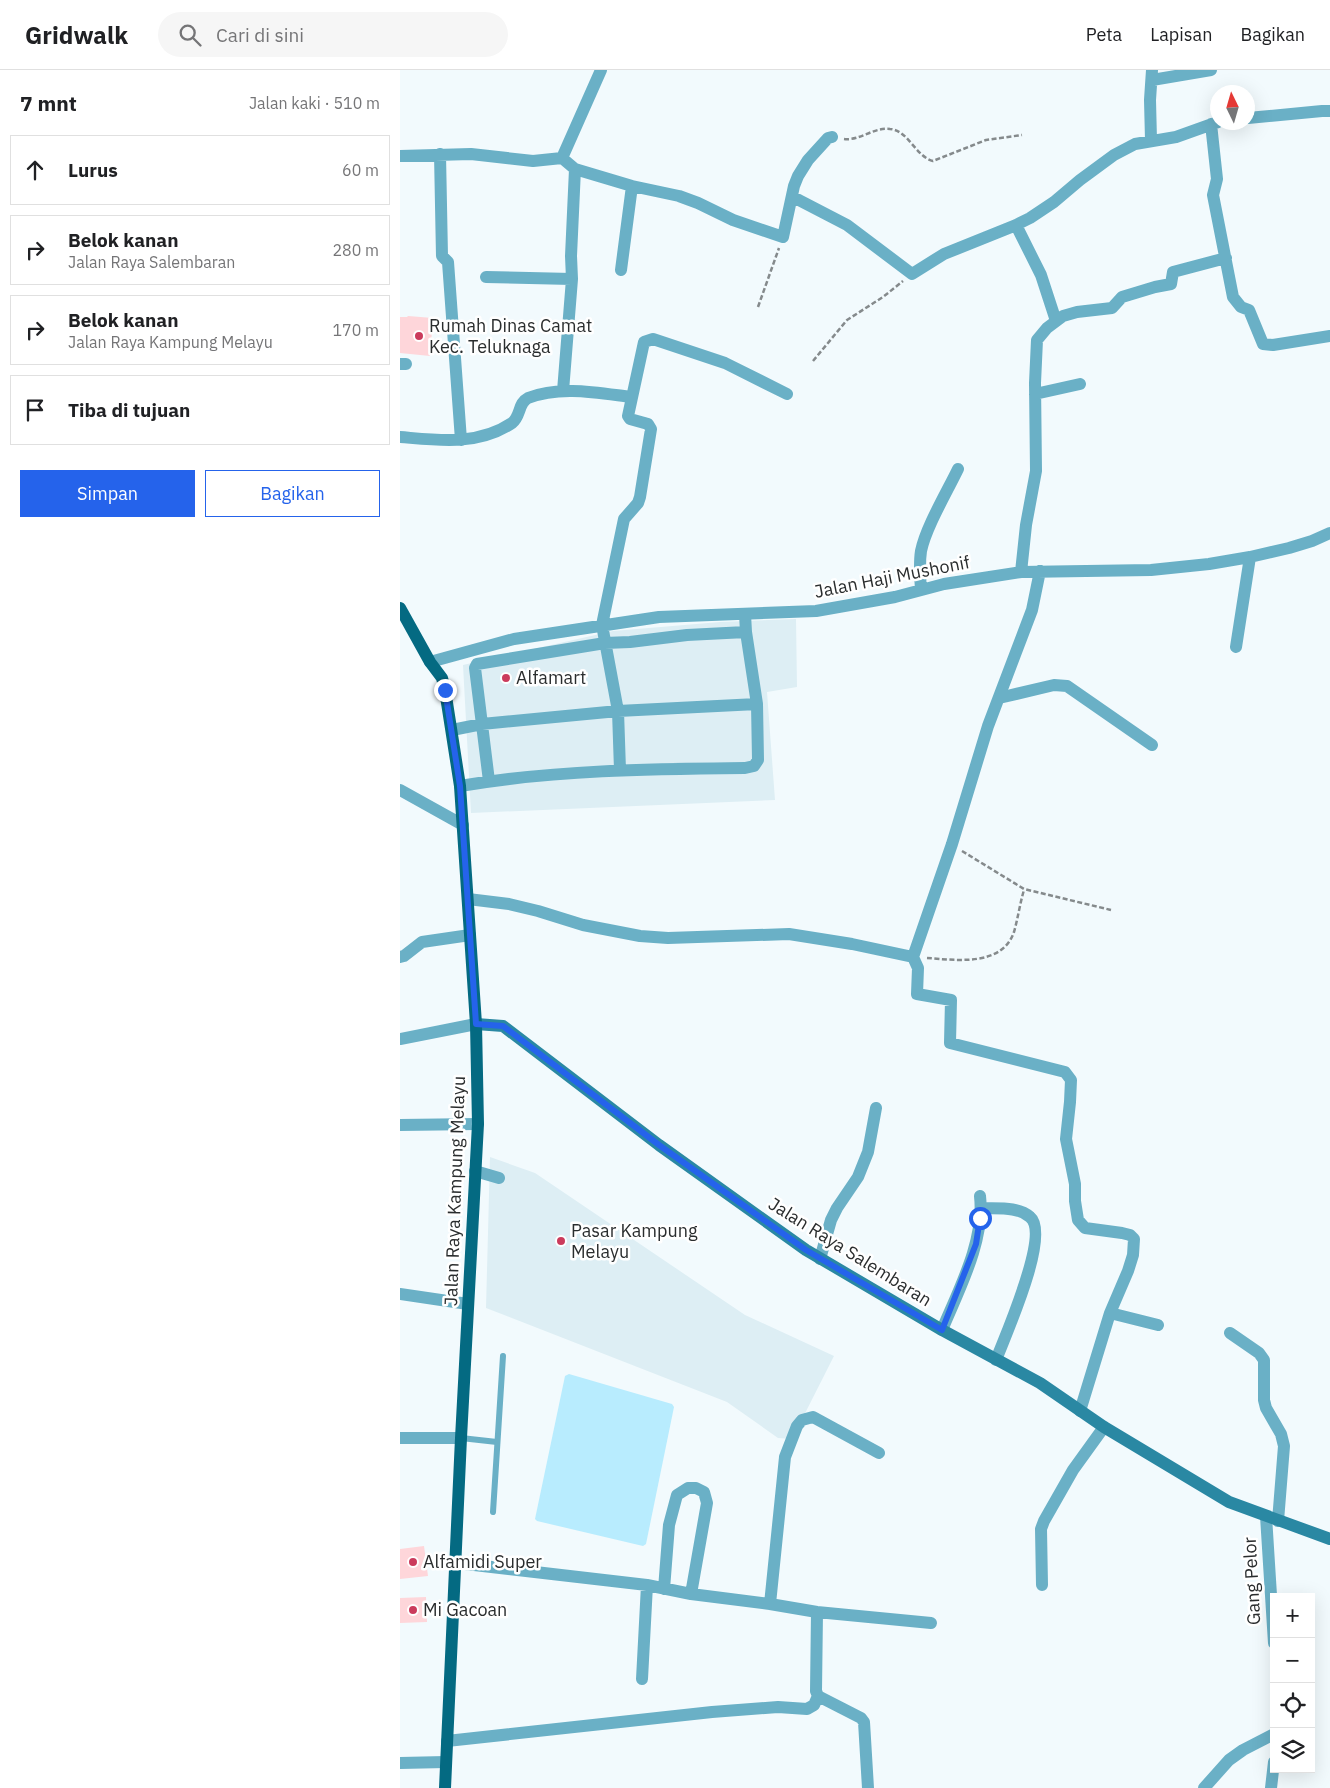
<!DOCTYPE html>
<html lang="id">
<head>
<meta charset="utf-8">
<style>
  body { margin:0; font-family:"IBM Plex Sans",sans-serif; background:#f6f6f6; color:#202124 }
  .controls { position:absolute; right:15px; bottom:15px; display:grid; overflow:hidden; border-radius:0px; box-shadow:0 5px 20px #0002 }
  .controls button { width:45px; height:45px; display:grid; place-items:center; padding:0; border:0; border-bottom:1px solid #e0e0e0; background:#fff; color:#202124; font:25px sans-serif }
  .compass { position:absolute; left:810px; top:15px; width:45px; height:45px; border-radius:50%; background:#fff; box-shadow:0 5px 20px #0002; rotate:355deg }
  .stop { position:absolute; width:15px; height:15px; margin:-11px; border:4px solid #2563eb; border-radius:50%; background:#fff }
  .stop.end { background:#2563eb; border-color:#fff; box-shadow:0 1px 5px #0008 }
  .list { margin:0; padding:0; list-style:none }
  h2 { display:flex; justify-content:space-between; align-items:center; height:65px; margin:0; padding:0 20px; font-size:21px }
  h2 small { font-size:16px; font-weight:400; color:#757577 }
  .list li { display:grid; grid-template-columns:32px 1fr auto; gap:15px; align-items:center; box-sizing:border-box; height:70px; margin:0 10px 10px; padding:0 10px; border:1px solid #e0e0e0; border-radius:0px }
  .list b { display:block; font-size:19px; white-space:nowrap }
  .list p { margin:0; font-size:16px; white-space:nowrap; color:#757577 }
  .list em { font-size:16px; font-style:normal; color:#757577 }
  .actions { display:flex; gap:10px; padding:15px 20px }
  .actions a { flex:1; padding:11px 0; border:1px solid #2563eb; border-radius:0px; text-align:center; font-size:18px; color:#2563eb }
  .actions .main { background:#2563eb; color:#fff }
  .icon { flex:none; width:28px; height:28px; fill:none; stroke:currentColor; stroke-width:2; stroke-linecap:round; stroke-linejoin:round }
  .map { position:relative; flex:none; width:930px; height:1718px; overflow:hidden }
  header { display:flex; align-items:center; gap:30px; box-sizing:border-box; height:70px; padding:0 25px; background:#fff; border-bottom:1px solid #e0e0e0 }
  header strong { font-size:24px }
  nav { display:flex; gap:28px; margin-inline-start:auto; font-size:18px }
  .search { width:350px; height:45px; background:#f6f6f6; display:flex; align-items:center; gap:12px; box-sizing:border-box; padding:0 18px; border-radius:28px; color:#757577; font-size:19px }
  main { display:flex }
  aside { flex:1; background:#fff }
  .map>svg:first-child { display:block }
  .built { fill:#ddeef4 }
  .green { fill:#b8ecfe }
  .building { fill:#fed6da }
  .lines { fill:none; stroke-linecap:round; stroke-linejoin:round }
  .path { stroke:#858a8c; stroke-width:2.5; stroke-dasharray:5 2.5; stroke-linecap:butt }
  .lane { stroke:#6ab0c6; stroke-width:6 }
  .street { stroke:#6ab0c6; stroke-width:12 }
  .secondary { stroke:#2a88a3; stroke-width:12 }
  .primary { stroke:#046a82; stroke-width:12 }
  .route { stroke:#2563eb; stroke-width:6 }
  .poi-dot { fill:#cb3b5c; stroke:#fff; stroke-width:2 }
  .labels { text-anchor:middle; stroke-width:5; stroke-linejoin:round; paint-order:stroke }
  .poi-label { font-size:18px; fill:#2a2d2e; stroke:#fff; text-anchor:start }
  .street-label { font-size:18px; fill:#2a2d2e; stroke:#fff }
</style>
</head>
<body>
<header>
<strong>Gridwalk</strong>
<div class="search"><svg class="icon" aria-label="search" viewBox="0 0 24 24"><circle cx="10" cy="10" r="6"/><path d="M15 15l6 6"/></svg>Cari di sini</div>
<nav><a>Peta</a><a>Lapisan</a><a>Bagikan</a></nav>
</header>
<main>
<aside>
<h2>7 mnt<small>Jalan kaki · 510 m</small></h2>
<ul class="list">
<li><svg class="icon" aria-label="ahead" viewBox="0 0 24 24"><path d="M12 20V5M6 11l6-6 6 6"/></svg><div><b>Lurus</b></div><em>60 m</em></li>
<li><svg class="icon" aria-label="right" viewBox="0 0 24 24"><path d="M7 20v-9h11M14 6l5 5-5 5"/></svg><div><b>Belok kanan</b><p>Jalan Raya Salembaran</p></div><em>280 m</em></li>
<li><svg class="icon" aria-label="right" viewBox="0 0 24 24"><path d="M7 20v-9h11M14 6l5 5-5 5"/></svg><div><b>Belok kanan</b><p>Jalan Raya Kampung Melayu</p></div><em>170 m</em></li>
<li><svg class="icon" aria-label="arrive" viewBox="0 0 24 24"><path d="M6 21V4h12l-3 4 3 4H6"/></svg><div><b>Tiba di tujuan</b></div></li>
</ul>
<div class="actions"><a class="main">Simpan</a><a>Bagikan</a></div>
</aside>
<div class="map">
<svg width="930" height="1718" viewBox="0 0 930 1718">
  <rect width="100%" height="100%" fill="#f2fafd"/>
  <path class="built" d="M 396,549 L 397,617 L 367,622 L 375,730 L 71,743 L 63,595 L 213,561 L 320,552 Z
    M 90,1087 L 135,1103 L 345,1245 L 434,1286 L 392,1369 L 378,1368 L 327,1332 L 86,1238 Z"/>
  <path class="green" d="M 169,1304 L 272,1334 L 274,1337 L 246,1474 L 243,1476 L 137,1451 L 135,1449 L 165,1306 Z"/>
  <path class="building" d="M 8,246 L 33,248 L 30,286 L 0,283 L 0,247 L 7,247 Z
    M 24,1476 L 28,1506 L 0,1509 L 0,1479 Z
    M 26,1527 L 27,1552 L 0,1553 L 0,1528 Z"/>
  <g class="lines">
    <path class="path" d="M 444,69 C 460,71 473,57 490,59 C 508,60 516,87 533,91 L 586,70 L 622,65
      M 358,237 L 379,178
      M 413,291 L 447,250 L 483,227 L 503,211
      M 562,781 L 624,819 L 711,840
      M 527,888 C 556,890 602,897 614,862 C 618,848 620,833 624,820"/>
    <path class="lane" d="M 61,1368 L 97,1372
      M 93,1442 L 103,1286"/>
    <path class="street" d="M 752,10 L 811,0
      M 848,48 L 922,41 L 930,41
      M 811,54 L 817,109 L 813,125 L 833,227 L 841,237 L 849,240 L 863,274 L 873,275 L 930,266
      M 751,70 L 750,30 L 752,0
      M 40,84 L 42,186 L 48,192 L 61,370
      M 0,86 L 71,84 L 133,91 L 162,88 L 175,99 L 232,116 L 279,126 L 298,133 L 333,150 L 383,167 L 394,116 L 398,106 L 408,90 L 428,68 L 432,67
      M 162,88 L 201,0
      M 393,127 L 447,155 L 512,204 L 544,184 L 616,155 L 630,148 L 654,132 L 680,110 L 714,85 L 735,74 L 776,67 L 818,52
      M 616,155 L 641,205 L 656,251
      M 221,200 L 232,116
      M 86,207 L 172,209
      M 0,294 L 6,294
      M 163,321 L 172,209 L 171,186 L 175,99
      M 635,324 L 680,314
      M 0,367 C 38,370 78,376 112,353 C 121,346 118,333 128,328 C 160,315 199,323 231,327
      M 640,501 L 632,540 L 588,656 L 552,774 L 513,887 L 518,898 L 517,924 L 551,930 L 550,973 L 665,1002 L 671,1010 L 670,1032 L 666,1069 L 675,1114 L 675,1131 L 678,1150 L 685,1158 L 722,1163 L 730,1165 L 734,1169 L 733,1185 L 728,1201 L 710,1243
      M 621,502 L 626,455 L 636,401 L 635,313 L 637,270 L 647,258 L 663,246 L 677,242 L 712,238 L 722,227 L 755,217 L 771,214 L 773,202 L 826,188
      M 521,520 C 520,507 519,494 521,481 C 526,457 547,422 558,399
      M 836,577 L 850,487
      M 30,592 L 114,569 L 259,547 L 416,541 L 495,527 L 544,514 L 621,502 L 751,500 L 809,494 L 850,487 L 889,478 L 912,471 L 930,463
      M 599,628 L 654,615 L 667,616 L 752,675
      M 52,660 L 82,654 L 218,641 L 357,634
      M 220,700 L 218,641 L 202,555 L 224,449 L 238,433 L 240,427 L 251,359 L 248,354 L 230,349 L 228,346 L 244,272 L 253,269 L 325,293 L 387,324
      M 89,711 L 75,598 L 77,594 L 205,573 L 230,572 L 287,565 L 346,562
      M 60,716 C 154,700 250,699 345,698 L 354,696 L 358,690 L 357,634 L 346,562 L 345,544
      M 0,720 L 63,755
      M 68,829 L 109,834 L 138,841 L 183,855 L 240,866 L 268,868 L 389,864 L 452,874 L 513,887
      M 0,887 L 4,886 L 22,872 L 70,865
      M 0,969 L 76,954
      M 0,1055 L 78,1054
      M 75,1101 L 99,1108
      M 581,1138 C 596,1139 618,1136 630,1147 C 651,1164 605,1266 596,1290
      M 420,1189 L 431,1150 L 437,1138 L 458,1107 L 468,1082 L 476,1038
      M 0,1224 L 68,1234
      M 542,1260 C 559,1219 585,1171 580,1126
      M 830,1263 L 859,1283 L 864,1290 L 864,1330 L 866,1338 L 881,1364 L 884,1376 L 878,1451
      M 680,1341 L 710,1243 L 758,1255
      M 0,1368 L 61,1368
      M 866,1446 L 874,1573
      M 57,1493 L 247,1515 L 291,1524 L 370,1534 L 417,1542 L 531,1553
      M 642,1515 L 641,1459 L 644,1451 L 673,1400 L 704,1357
      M 264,1519 L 269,1455 L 277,1425 L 288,1418 L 296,1418 L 304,1422 L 307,1433 L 291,1524
      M 370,1534 L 385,1387 L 397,1356 L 402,1350 L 413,1347 L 479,1383
      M 417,1542 L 416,1621 L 418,1626 L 461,1648 L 464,1652 L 468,1718
      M 242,1609 L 247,1515
      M 47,1671 L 312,1642 L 378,1637 L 407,1639 L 414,1635 L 418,1626
      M 0,1693 L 46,1692
      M 804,1718 L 829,1690 L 843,1680 L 874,1664
      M 871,1718 L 874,1692"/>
    <path class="secondary" d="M 76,954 L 103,956 L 259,1075 L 406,1180 L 542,1260 L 640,1313 L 704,1357 L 829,1432 L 930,1469"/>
    <path class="primary" d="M 0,538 L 30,592 L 42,608 L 45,620 L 60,716 L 76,954 L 78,1054 L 61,1368 L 45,1718"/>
  </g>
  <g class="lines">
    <path class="route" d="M 45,620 L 60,716 L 76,954 L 103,956 L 259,1075 L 406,1180 L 542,1260 L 576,1174 L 580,1148"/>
  </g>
  <g class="poi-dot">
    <circle cx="19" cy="266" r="5"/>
    <circle cx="106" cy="608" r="5"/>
    <circle cx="161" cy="1171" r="5"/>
    <circle cx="13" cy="1492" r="5"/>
    <circle cx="13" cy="1540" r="5"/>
  </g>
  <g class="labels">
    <g class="poi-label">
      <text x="29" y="262">Rumah Dinas Camat<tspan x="29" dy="21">Kec. Teluknaga</tspan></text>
      <text x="116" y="614">Alfamart</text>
      <text x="171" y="1167">Pasar Kampung<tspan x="171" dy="21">Melayu</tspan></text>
      <text x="23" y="1498">Alfamidi Super</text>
      <text x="23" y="1546">Mi Gacoan</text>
    </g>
    <g class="street-label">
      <text transform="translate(492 507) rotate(-11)" y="6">Jalan Haji Mushonif</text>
      <text transform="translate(55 1121) rotate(-88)" y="6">Jalan Raya Kampung Melayu</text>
      <text transform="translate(450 1182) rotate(32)" y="6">Jalan Raya Salembaran</text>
      <text transform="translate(852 1511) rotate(-93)" y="6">Gang Pelor</text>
    </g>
  </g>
</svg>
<div class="controls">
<button>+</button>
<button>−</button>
<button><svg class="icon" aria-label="locate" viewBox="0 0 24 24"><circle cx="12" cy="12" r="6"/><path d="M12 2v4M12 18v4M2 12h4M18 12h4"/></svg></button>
<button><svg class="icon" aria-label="layers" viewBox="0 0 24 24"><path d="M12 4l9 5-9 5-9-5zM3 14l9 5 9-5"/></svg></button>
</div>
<svg class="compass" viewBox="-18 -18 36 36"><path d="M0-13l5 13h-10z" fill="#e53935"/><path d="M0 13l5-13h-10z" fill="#757577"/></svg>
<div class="stop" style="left:580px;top:1148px"></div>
<div class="stop end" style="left:45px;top:620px"></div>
</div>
</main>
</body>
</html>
